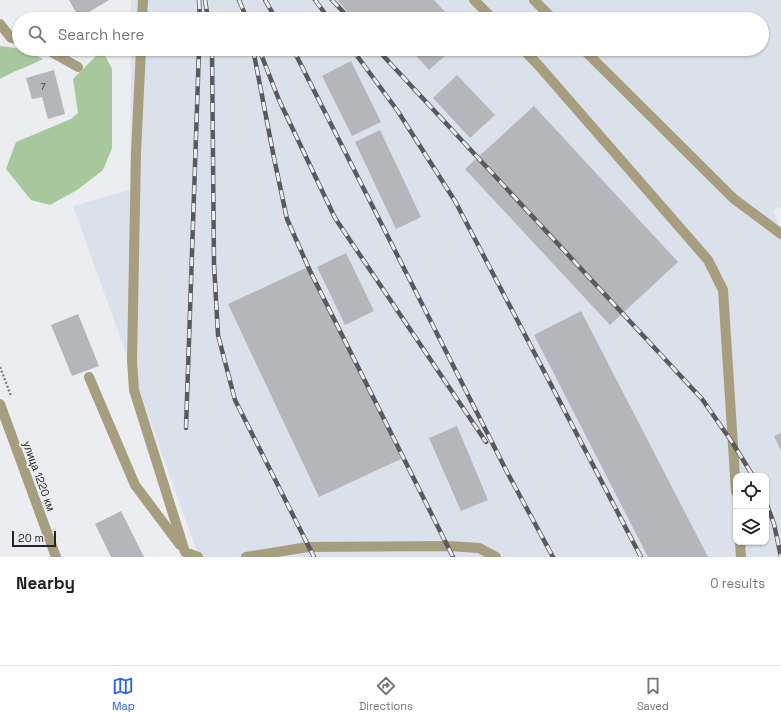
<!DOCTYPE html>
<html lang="en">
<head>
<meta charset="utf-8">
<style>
  body { margin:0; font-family:"Space Grotesk",sans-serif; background:#f6f6f6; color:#202124 }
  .controls { position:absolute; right:12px; bottom:12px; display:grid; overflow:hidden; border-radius:8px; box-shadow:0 1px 3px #0004 }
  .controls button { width:36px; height:36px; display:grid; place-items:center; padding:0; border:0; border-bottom:1px solid #e0e0e0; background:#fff; color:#202124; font:20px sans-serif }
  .scale { position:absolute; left:12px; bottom:10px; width:44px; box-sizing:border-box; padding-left:4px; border:2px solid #242425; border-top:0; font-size:11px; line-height:14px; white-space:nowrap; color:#242425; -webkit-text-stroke:3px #ebedf0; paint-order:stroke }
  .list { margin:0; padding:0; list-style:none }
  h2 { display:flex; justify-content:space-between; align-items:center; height:52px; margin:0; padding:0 16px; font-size:17px }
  h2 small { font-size:13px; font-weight:400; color:#757577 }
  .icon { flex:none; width:22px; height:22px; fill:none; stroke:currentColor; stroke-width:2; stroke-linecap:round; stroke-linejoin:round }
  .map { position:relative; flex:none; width:781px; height:557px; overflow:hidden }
  .search { position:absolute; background:#fff; box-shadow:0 1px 3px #0004; left:12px; right:12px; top:12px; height:44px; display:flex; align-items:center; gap:10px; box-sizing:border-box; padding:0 14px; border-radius:22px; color:#757577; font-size:15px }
  .sheet { height:108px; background:#fff }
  nav { display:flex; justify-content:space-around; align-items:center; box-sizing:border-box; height:56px; border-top:1px solid #e0e0e0; background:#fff; font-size:11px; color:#757577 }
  nav a { display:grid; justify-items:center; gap:2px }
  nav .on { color:#2563eb }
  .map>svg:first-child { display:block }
  .built { fill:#dbe1ea; fill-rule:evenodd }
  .green { fill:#a7c89c }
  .building { fill:#b5b6b9 }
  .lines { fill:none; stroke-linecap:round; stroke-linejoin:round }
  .path { stroke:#818284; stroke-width:2.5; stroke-dasharray:2 2; stroke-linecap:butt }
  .minor { stroke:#a69e7f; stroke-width:10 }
  .rail-casing { stroke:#5a5a5c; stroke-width:4.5 }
  .rail { stroke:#ebedf0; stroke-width:3; stroke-dasharray:9; stroke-linecap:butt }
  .labels { text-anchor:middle; stroke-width:4; stroke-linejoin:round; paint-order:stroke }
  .number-label { font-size:9px; fill:#48484a }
  .street-label { font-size:11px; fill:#242425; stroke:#ebedf0 }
</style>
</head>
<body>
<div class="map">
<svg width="781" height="557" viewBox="0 0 781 557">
  <rect width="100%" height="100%" fill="#ebedf0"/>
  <path class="built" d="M 131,0 L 781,0 L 781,207 L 773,210 L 781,231 L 781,557 L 199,557 L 73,206 L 130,190 L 131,49 L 762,49 L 762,19 L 131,19 ZM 736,476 L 766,476 L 766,542 L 736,542 Z"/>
  <path class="green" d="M 0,46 L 23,49 L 43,59 C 28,67 15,70 0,79 Z
    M 102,50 L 112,69 L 112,148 L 103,170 L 77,190 L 50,205 L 31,200 L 6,169 L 16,142 L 71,119 L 78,113 L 73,79 Z"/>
  <path class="building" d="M 69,0 L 109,0 L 79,18 Z
    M 337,0 L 434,0 L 447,14 L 441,19 L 354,19 Z
    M 450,12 L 456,19 L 442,19 Z
    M 410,49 L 453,49 L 429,70 Z
    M 351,61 L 381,122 L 352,136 L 322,76 Z
    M 54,70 L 65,114 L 48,119 L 42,97 L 32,99 L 26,78 Z
    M 457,75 L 495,115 L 470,138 L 433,98 Z
    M 534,106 L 678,262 L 610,325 L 465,169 Z
    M 380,130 L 421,217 L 396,229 L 355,142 Z
    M 346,253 L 374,311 L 345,325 L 317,267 Z
    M 310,266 L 401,459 L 319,497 L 228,304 Z
    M 581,311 L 708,557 L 648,557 L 534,335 Z
    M 78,314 L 99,366 L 72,376 L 51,325 Z
    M 457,426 L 488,500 L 461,511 L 429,438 Z
    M 781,433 L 781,451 L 774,436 Z
    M 121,511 L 144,557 L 111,557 L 95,524 Z"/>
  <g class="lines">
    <path class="path" d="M 0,367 L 11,396"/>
    <path class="minor" d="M 474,0 L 493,19
      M 534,0 L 553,19
      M 142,19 L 143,0
      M 0,24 L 11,38 L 19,40
      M 46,49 L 78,67
      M 141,49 L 136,153 L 132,361 L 134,390 L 185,552 L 198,557
      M 523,49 L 540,67 L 708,260 L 723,290 L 736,492
      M 583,49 L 734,199 L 781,234
      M 89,377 L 135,485 L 180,545
      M 0,404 L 56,557
      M 740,542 L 741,557
      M 246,557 L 308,547 L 448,546 L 479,548 L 496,557"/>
    <defs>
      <path id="rail" d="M 199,0 L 200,19
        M 205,0 L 208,19
        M 239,0 L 247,19
        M 265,0 L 276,19
        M 315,0 L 329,19
        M 332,0 L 350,19
        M 212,49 L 214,264 L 218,335 L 235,400 L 314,557
        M 253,49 L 274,158 L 287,219 L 310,271 L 453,557
        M 259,49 L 279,100 L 335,218 L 486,442
        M 293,49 L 507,472 L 553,557
        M 352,49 L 397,110 L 455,201 L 641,557
        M 377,49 L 702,399 L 732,442 L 753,476
        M 186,428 L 199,49
        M 766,502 L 774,524 L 781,557"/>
    </defs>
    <use href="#rail" class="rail-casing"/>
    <use href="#rail" class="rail"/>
  </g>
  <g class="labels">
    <g class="number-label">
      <text x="43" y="90">7</text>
    </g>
    <g class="street-label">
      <text transform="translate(39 476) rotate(70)" y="4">улица 1220 км</text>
    </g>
  </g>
</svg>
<div class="controls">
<button><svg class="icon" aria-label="locate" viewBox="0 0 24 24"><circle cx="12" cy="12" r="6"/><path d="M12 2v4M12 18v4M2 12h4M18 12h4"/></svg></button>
<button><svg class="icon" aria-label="layers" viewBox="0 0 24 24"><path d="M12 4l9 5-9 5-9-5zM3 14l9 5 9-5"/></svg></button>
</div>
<div class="scale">20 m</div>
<div class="search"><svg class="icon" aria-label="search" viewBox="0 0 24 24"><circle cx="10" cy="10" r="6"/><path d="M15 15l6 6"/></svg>Search here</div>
</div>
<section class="sheet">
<h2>Nearby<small>0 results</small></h2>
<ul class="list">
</ul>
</section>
<nav>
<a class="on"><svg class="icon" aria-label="map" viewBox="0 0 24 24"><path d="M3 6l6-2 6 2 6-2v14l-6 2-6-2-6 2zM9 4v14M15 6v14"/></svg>Map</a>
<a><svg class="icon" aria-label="directions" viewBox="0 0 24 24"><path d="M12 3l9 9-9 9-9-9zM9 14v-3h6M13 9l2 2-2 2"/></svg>Directions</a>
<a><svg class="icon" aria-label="saved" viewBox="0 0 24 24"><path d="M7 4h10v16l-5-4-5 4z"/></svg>Saved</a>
</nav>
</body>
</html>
